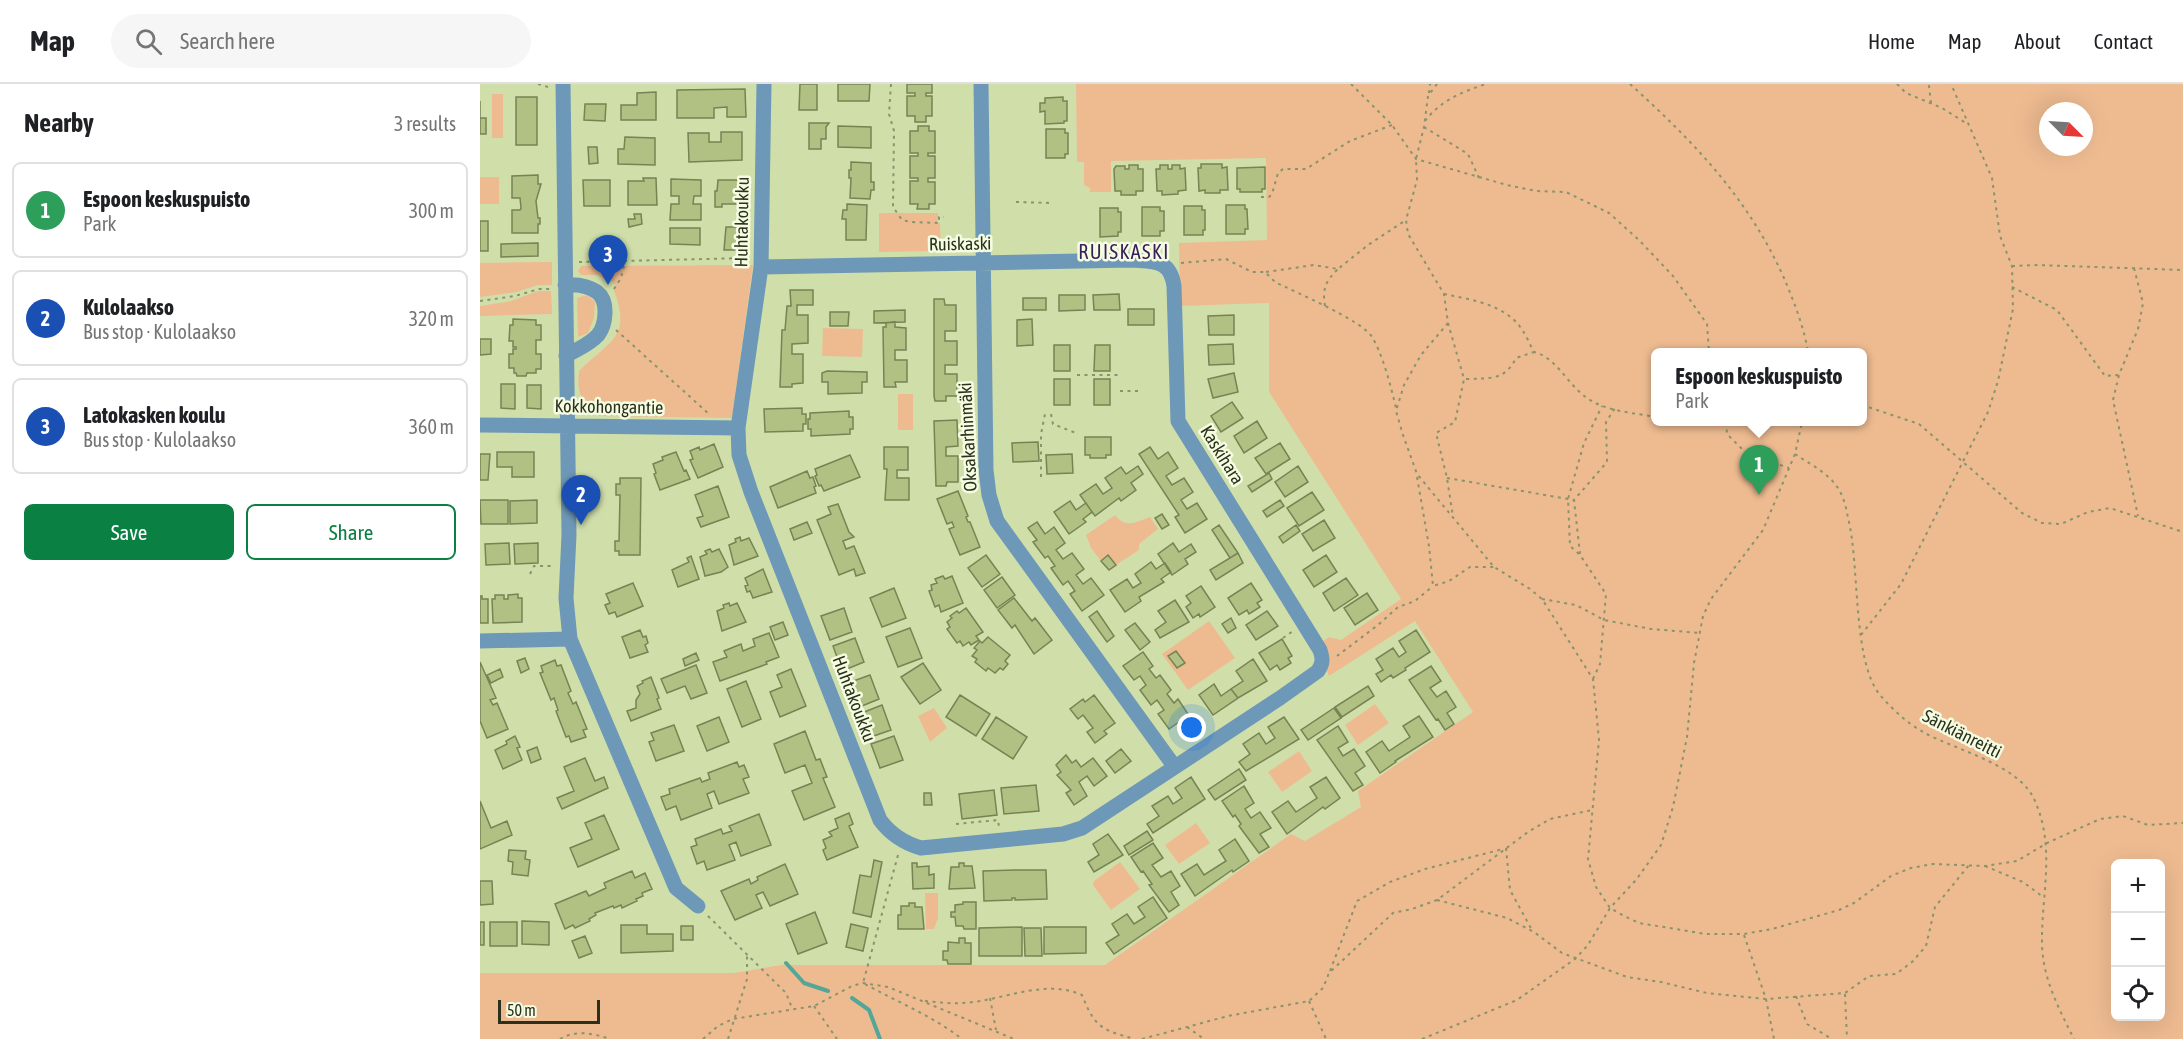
<!DOCTYPE html>
<html lang="en">
<head>
<meta charset="utf-8">
<style>
  body { margin:0; font-family:"Asap Condensed",sans-serif; background:#f6f6f6; color:#202124 }
  .controls { position:absolute; right:18px; bottom:18px; display:grid; overflow:hidden; border-radius:9px; box-shadow:0 6px 24px #0002 }
  .controls button { width:54px; height:54px; display:grid; place-items:center; padding:0; border:0; border-bottom:2px solid #e0e0e0; background:#fff; color:#202124; font:30px sans-serif }
  .compass { position:absolute; left:1559px; top:18px; width:54px; height:54px; border-radius:50%; background:#fff; box-shadow:0 6px 24px #0002; rotate:114deg }
  .scale { position:absolute; left:18px; bottom:15px; width:102px; box-sizing:border-box; padding-left:6px; border:3px solid #2c311d; border-top:0; font-size:16px; line-height:21px; white-space:nowrap; color:#2c311d; -webkit-text-stroke:4px #f4fce2; paint-order:stroke }
  .you { position:absolute; left:712px; top:644px; width:21px; height:21px; margin:-15px; border:4px solid #fff; border-radius:50%; background:#1a73e8; box-shadow:0 0 0 9px #1a73e833 }
  .badge { display:grid; place-items:center; width:39px; height:39px; border-radius:50%; background:#0b8043; color:#fff; font-size:20px; font-weight:700 }
  .pin { position:absolute; translate:-50% -50px; filter:drop-shadow(0 2px 3px #0008) }
  .pin::after { content:''; position:absolute; top:32px; width:21px; height:18px; background:inherit; clip-path:polygon(0 0,100% 0,50% 100%) }
  .popup { position:absolute; left:1171px; top:264px; width:216px; height:78px; box-sizing:border-box; display:grid; place-content:center; border-radius:9px; background:#fff; filter:drop-shadow(0 2px 4px #0005); font-size:20px; white-space:nowrap; color:#757577 }
  .popup b { font-size:22px; color:#202124 }
  .popup::after { content:''; position:absolute; left:50%; top:100%; margin-left:-12px; border:12px solid transparent; border-top-color:#fff }
  .list { margin:0; padding:0; list-style:none }
  h2 { display:flex; justify-content:space-between; align-items:center; height:78px; margin:0; padding:0 24px; font-size:26px }
  h2 small { font-size:20px; font-weight:400; color:#757577 }
  .list li { display:grid; grid-template-columns:39px 1fr auto; gap:18px; align-items:center; box-sizing:border-box; height:96px; margin:0 12px 12px; padding:0 12px; border:2px solid #e0e0e0; border-radius:9px }
  .list b { display:block; font-size:22px; white-space:nowrap }
  .list p { margin:0; font-size:20px; white-space:nowrap; color:#757577 }
  .list em { font-size:20px; font-style:normal; color:#757577 }
  .actions { display:flex; gap:12px; padding:18px 24px }
  .actions a { flex:1; padding:14px 0; border:2px solid #0b8043; border-radius:9px; text-align:center; font-size:21px; color:#0b8043 }
  .actions .main { background:#0b8043; color:#fff }
  .icon { flex:none; width:33px; height:33px; fill:none; stroke:currentColor; stroke-width:2; stroke-linecap:round; stroke-linejoin:round }
  .map { position:relative; flex:none; width:1703px; height:955px; overflow:hidden }
  header { display:flex; align-items:center; gap:36px; box-sizing:border-box; height:84px; padding:0 30px; background:#fff; border-bottom:2px solid #e0e0e0 }
  header strong { font-size:28px }
  nav { display:flex; gap:33px; margin-inline-start:auto; font-size:21px }
  .search { width:420px; height:54px; background:#f6f6f6; display:flex; align-items:center; gap:15px; box-sizing:border-box; padding:0 21px; border-radius:33px; color:#757577; font-size:22px }
  main { display:flex }
  aside { flex:1; background:#fff }
  .map>svg:first-child { display:block }
  .green { fill:#eebb91; fill-rule:evenodd }
  .lines { fill:none; stroke-linecap:round; stroke-linejoin:round }
  .stream { stroke:#54a798; stroke-width:4 }
  .building { fill:#b0c183; stroke:#768353; stroke-width:1.5 }
  .path { stroke:#89936d; stroke-width:2; stroke-dasharray:3 4.5; stroke-linecap:butt }
  .minor { stroke:#6e98b7; stroke-width:15 }
  .labels { text-anchor:middle; stroke-width:5; stroke-linejoin:round; paint-order:stroke }
  .street-label { font-size:18px; fill:#2c311d; stroke:#f4fce2 }
  .neighbourhood-label { font-size:20px; letter-spacing:1.5px; fill:#39205a; stroke:#f4fce2 }
</style>
</head>
<body>
<header>
<strong>Map</strong>
<div class="search"><svg class="icon" aria-label="search" viewBox="0 0 24 24"><circle cx="10" cy="10" r="6"/><path d="M15 15l6 6"/></svg>Search here</div>
<nav><a>Home</a><a>Map</a><a>About</a><a>Contact</a></nav>
</header>
<main>
<aside>
<h2>Nearby<small>3 results</small></h2>
<ul class="list">
<li><span class="badge" style="background:#2e9e5b">1</span><div><b>Espoon keskuspuisto</b><p>Park</p></div><em>300 m</em></li>
<li><span class="badge" style="background:#1a4fb4">2</span><div><b>Kulolaakso</b><p>Bus stop · Kulolaakso</p></div><em>320 m</em></li>
<li><span class="badge" style="background:#1a4fb4">3</span><div><b>Latokasken koulu</b><p>Bus stop · Kulolaakso</p></div><em>360 m</em></li>
</ul>
<div class="actions"><a class="main">Save</a><a>Share</a></div>
</aside>
<div class="map">
<svg width="1703" height="955" viewBox="0 0 1703 955">
  <rect width="100%" height="100%" fill="#d0dfaa"/>
  <path class="green" d="M 596,0 L 1703,0 L 1703,955 L 0,955 L 0,889 L 254,889 L 301,881 L 625,881 L 811,750 L 825,757 L 881,723 L 878,707 L 993,628 L 935,537 L 849,592 L 846,585 L 842,558 L 849,553 L 861,556 L 921,515 L 789,308 L 789,219 L 700,222 L 699,159 L 787,156 L 786,74 L 631,77 L 631,108 L 610,108 L 610,104 L 604,101 L 604,78 L 597,78 ZM 1568,27 L 1604,27 L 1604,63 L 1568,63 ZM 1176,268 L 1382,268 L 1382,338 L 1176,338 ZM 1636,780 L 1680,780 L 1680,932 L 1636,932 Z
    M 12,10 L 23,10 L 23,54 L 12,54 Z
    M 0,93 L 19,93 L 19,120 L 0,120 Z
    M 399,129 L 458,129 L 458,139 L 460,139 L 461,167 L 399,168 Z
    M 72,178 L 72,201 L 58,201 L 37,208 L 0,213 L 0,179 Z
    M 273,181 L 252,334 L 118,332 C 102,320 96,308 99,287 C 129,257 153,254 133,204 L 136,202 L 130,195 L 127,197 L 118,191 L 101,191 L 98,187 L 101,182 Z
    M 58,207 L 71,207 L 72,230 L 0,232 L 0,222 L 31,217 Z
    M 107,211 L 115,218 L 114,234 L 108,249 L 98,253 L 97,214 Z
    M 343,244 L 383,245 L 382,273 L 342,272 Z
    M 418,310 L 433,310 L 433,346 L 418,346 Z
    M 635,431 C 646,445 655,438 670,433 L 678,445 L 659,460 L 659,466 L 636,481 L 628,472 L 621,477 L 611,464 L 606,451 Z
    M 729,537 L 755,574 L 708,606 L 682,570 Z
    M 895,620 L 909,639 L 878,661 L 865,641 Z
    M 454,624 L 467,644 L 450,658 L 438,632 Z
    M 819,667 L 832,687 L 802,708 L 788,688 Z
    M 716,739 L 730,759 L 699,780 L 685,761 Z
    M 640,778 L 660,805 L 631,826 L 613,801 L 614,797 Z
    M 445,809 L 458,809 L 458,834 L 454,845 L 446,845 Z"/>
  <g class="lines">
    <path class="stream" d="M 306,879 L 324,899 L 348,907
      M 372,914 L 389,926 L 400,955"/>
  </g>
  <path class="building" d="M 320,0 L 337,0 L 337,26 L 319,26 Z
    M 358,0 L 390,0 L 389,17 L 358,17 Z
    M 427,0 L 452,0 L 452,9 L 446,9 L 446,12 L 452,12 L 452,32 L 446,32 L 446,38 L 435,38 L 435,32 L 427,32 L 427,12 L 435,12 L 435,9 L 427,9 Z
    M 265,5 L 266,33 L 247,33 L 247,23 L 234,24 L 234,34 L 197,34 L 197,6 Z
    M 176,8 L 176,36 L 141,36 L 141,21 L 157,21 L 157,9 Z
    M 36,13 L 57,13 L 57,61 L 36,61 Z
    M 583,13 L 583,17 L 587,17 L 587,37 L 584,37 L 584,39 L 565,40 L 565,27 L 560,28 L 560,19 L 565,19 L 565,14 Z
    M 0,17 L 0,34 L 6,34 L 6,50 L 0,50 Z
    M 105,20 L 126,20 L 125,37 L 104,36 Z
    M 329,39 L 349,39 L 346,43 L 346,55 L 341,55 L 341,65 L 329,65 Z
    M 358,42 L 391,43 L 391,64 L 358,63 Z
    M 438,42 L 449,42 L 449,47 L 455,47 L 455,69 L 448,69 L 448,72 L 455,72 L 455,94 L 448,94 L 448,98 L 455,98 L 455,120 L 449,120 L 449,125 L 437,125 L 438,120 L 430,120 L 430,97 L 438,97 L 438,94 L 430,94 L 430,72 L 438,72 L 438,69 L 430,69 L 430,47 L 438,47 Z
    M 566,45 L 585,45 L 585,49 L 588,49 L 588,70 L 585,70 L 585,74 L 566,74 Z
    M 241,48 L 262,48 L 262,76 L 209,78 L 208,49 L 229,49 L 229,58 L 241,58 Z
    M 145,53 L 175,54 L 175,81 L 138,80 L 138,65 L 144,65 Z
    M 108,63 L 117,63 L 118,79 L 109,80 Z
    M 371,78 L 391,79 L 391,98 L 394,98 L 394,106 L 391,106 L 390,115 L 370,114 L 371,94 L 369,94 L 369,86 L 371,86 Z
    M 721,80 L 742,80 L 742,84 L 747,83 L 748,106 L 740,106 L 740,109 L 725,109 L 725,106 L 719,107 L 718,84 L 721,84 Z
    M 649,81 L 658,81 L 658,85 L 663,85 L 663,107 L 656,107 L 656,111 L 641,111 L 641,107 L 635,107 L 634,85 L 636,82 L 645,82 L 645,85 L 649,85 Z
    M 680,81 L 688,81 L 688,85 L 692,85 L 692,81 L 700,81 L 700,85 L 705,84 L 706,106 L 698,107 L 698,110 L 682,111 L 682,107 L 677,107 L 676,85 L 680,85 Z
    M 785,83 L 785,105 L 782,105 L 782,108 L 760,108 L 760,105 L 757,105 L 757,84 Z
    M 58,91 L 58,100 L 61,100 L 56,117 L 58,134 L 60,134 L 60,140 L 58,140 L 58,149 L 32,149 L 32,126 L 40,126 L 41,124 L 40,114 L 32,114 L 32,92 Z
    M 163,94 L 176,94 L 177,121 L 148,121 L 148,97 L 164,97 Z
    M 191,95 L 221,96 L 221,112 L 214,112 L 213,120 L 221,120 L 221,136 L 190,136 L 191,120 L 199,120 L 199,112 L 191,112 Z
    M 103,96 L 130,96 L 130,122 L 104,122 Z
    M 238,96 L 258,96 L 258,120 L 242,120 L 242,123 L 235,123 L 235,107 L 237,107 Z
    M 367,120 L 387,121 L 386,156 L 366,156 L 366,135 L 362,135 L 363,126 L 367,126 Z
    M 746,121 L 765,121 L 765,125 L 767,125 L 768,145 L 765,145 L 765,150 L 746,150 Z
    M 704,122 L 722,122 L 722,126 L 725,126 L 725,146 L 723,146 L 723,151 L 704,151 Z
    M 662,123 L 680,123 L 680,127 L 684,127 L 684,147 L 680,147 L 680,152 L 662,152 Z
    M 620,124 L 638,124 L 638,128 L 641,128 L 641,148 L 638,148 L 638,152 L 620,153 Z
    M 154,130 L 161,130 L 162,140 L 149,143 L 148,135 L 155,135 Z
    M 0,137 L 8,137 L 8,167 L 0,167 Z
    M 246,143 L 265,143 L 265,150 L 268,150 L 268,166 L 244,166 Z
    M 190,144 L 220,144 L 220,161 L 190,160 Z
    M 58,159 L 58,172 L 21,173 L 21,160 Z
    M 310,206 L 333,206 L 333,221 L 317,221 L 317,231 L 328,231 L 328,259 L 312,260 L 312,270 L 323,270 L 323,299 L 312,300 L 312,303 L 300,303 L 302,246 L 305,246 L 307,222 L 311,222 Z
    M 639,210 L 640,226 L 614,226 L 613,211 Z
    M 579,211 L 605,211 L 605,226 L 579,227 Z
    M 543,214 L 566,214 L 566,226 L 543,226 Z
    M 454,215 L 464,215 L 465,221 L 476,221 L 476,247 L 465,247 L 465,257 L 477,257 L 477,281 L 465,281 L 465,290 L 477,290 L 477,312 L 466,312 L 466,317 L 455,317 L 454,312 Z
    M 648,225 L 674,225 L 674,241 L 648,241 Z
    M 425,226 L 425,238 L 394,239 L 394,227 Z
    M 350,228 L 369,228 L 368,242 L 350,242 Z
    M 754,231 L 754,251 L 729,251 L 728,232 Z
    M 33,235 L 56,236 L 56,241 L 61,241 L 61,256 L 56,256 L 56,270 L 61,270 L 61,285 L 56,285 L 56,289 L 47,289 L 46,292 L 37,292 L 36,289 L 34,289 L 34,284 L 29,284 L 29,270 L 33,270 L 33,265 L 36,265 L 36,263 L 33,263 L 33,257 L 29,257 L 30,241 L 33,241 Z
    M 552,235 L 553,261 L 537,262 L 537,236 Z
    M 415,238 L 415,243 L 426,244 L 426,266 L 415,266 L 415,276 L 427,276 L 427,298 L 415,298 L 416,303 L 404,303 L 403,243 L 406,243 L 406,239 Z
    M 0,255 L 11,255 L 11,270 L 0,271 Z
    M 753,260 L 754,280 L 729,281 L 728,261 Z
    M 574,261 L 590,261 L 590,287 L 574,287 Z
    M 615,261 L 630,261 L 630,287 L 614,287 Z
    M 347,287 L 387,288 L 387,298 L 382,298 L 382,309 L 348,310 L 348,298 L 342,298 L 342,289 Z
    M 754,289 L 758,308 L 733,314 L 728,295 Z
    M 574,295 L 590,295 L 590,321 L 574,321 Z
    M 614,295 L 630,295 L 630,321 L 614,321 Z
    M 21,300 L 35,300 L 35,325 L 21,324 Z
    M 47,301 L 61,301 L 61,325 L 47,324 Z
    M 752,318 L 763,334 L 741,348 L 731,332 Z
    M 322,324 L 322,330 L 326,330 L 326,340 L 323,340 L 323,347 L 285,348 L 284,325 Z
    M 369,327 L 369,333 L 373,333 L 373,345 L 370,345 L 370,350 L 331,352 L 331,345 L 328,345 L 328,335 L 330,335 L 330,329 Z
    M 477,336 L 478,362 L 466,363 L 466,372 L 478,372 L 478,398 L 467,398 L 466,402 L 456,402 L 454,337 Z
    M 777,337 L 787,354 L 764,369 L 754,352 Z
    M 605,353 L 631,353 L 631,371 L 626,371 L 626,374 L 610,374 L 610,371 L 605,371 Z
    M 558,358 L 559,377 L 533,378 L 532,359 Z
    M 800,359 L 810,375 L 786,390 L 775,374 Z
    M 234,360 L 243,383 L 218,394 L 210,376 L 213,375 L 210,367 L 219,363 L 220,366 Z
    M 404,363 L 428,363 L 428,386 L 417,386 L 417,394 L 429,394 L 429,416 L 405,416 L 407,385 L 404,385 Z
    M 670,363 L 678,375 L 688,368 L 698,384 L 686,392 L 692,401 L 704,394 L 713,408 L 701,416 L 707,425 L 717,419 L 727,435 L 705,449 L 695,433 L 699,431 L 659,370 Z
    M 17,368 L 54,368 L 54,393 L 32,393 L 32,383 L 17,383 Z
    M 196,368 L 204,387 L 206,386 L 210,395 L 180,406 L 174,390 L 176,389 L 173,380 L 183,376 L 182,373 Z
    M 0,370 L 10,370 L 8,396 L 0,396 Z
    M 592,370 L 593,389 L 567,390 L 566,371 Z
    M 370,371 L 380,393 L 344,407 L 341,401 L 339,402 L 335,392 L 337,391 L 335,385 Z
    M 658,382 L 663,390 L 651,399 L 656,406 L 641,417 L 639,414 L 615,432 L 600,411 L 616,400 L 623,410 L 632,404 L 625,394 L 641,383 L 646,390 Z
    M 818,382 L 828,398 L 805,413 L 795,398 Z
    M 327,387 L 330,394 L 333,393 L 336,402 L 334,403 L 336,409 L 298,424 L 290,403 Z
    M 789,389 L 792,395 L 772,408 L 768,402 Z
    M 140,394 L 161,394 L 160,471 L 139,471 L 139,467 L 135,467 L 135,457 L 139,457 L 140,411 L 136,411 L 136,400 L 140,400 Z
    M 238,402 L 249,433 L 221,443 L 217,434 L 223,432 L 215,411 Z
    M 478,407 L 488,432 L 486,433 L 488,438 L 490,438 L 500,463 L 480,471 L 469,445 L 474,443 L 472,438 L 467,440 L 457,415 Z
    M 832,408 L 844,426 L 819,442 L 807,424 Z
    M 0,416 L 28,416 L 28,440 L 1,440 Z
    M 57,416 L 57,439 L 30,440 L 30,417 Z
    M 800,416 L 804,422 L 787,433 L 783,427 Z
    M 590,417 L 596,426 L 606,419 L 612,428 L 603,435 L 606,438 L 589,450 L 574,428 Z
    M 358,420 L 369,448 L 374,453 L 363,457 L 366,465 L 374,462 L 385,489 L 376,492 L 374,485 L 359,491 L 337,436 L 351,430 L 348,423 Z
    M 682,430 L 689,441 L 682,445 L 675,434 Z
    M 844,436 L 855,454 L 833,467 L 822,450 Z
    M 327,438 L 332,449 L 314,456 L 310,445 Z
    M 557,438 L 565,450 L 574,443 L 585,459 L 576,466 L 583,475 L 592,469 L 604,485 L 596,491 L 603,500 L 611,494 L 624,511 L 602,527 L 590,510 L 595,507 L 588,497 L 583,501 L 571,484 L 575,482 L 568,472 L 565,474 L 553,458 L 557,456 L 548,444 Z
    M 739,441 L 758,469 L 750,474 L 732,446 Z
    M 816,441 L 820,447 L 803,459 L 799,453 Z
    M 260,453 L 261,457 L 269,454 L 278,472 L 254,481 L 249,461 L 256,458 L 255,455 Z
    M 29,459 L 30,480 L 6,481 L 5,460 Z
    M 58,459 L 58,479 L 35,480 L 34,460 Z
    M 693,459 L 699,468 L 711,460 L 716,468 L 705,475 L 708,480 L 692,491 L 678,470 Z
    M 230,465 L 232,468 L 239,465 L 248,483 L 241,488 L 225,492 L 220,473 L 227,470 L 225,467 Z
    M 758,469 L 763,479 L 736,496 L 730,486 Z
    M 506,471 L 520,490 L 502,503 L 488,484 Z
    M 628,471 L 636,481 L 629,486 L 621,477 Z
    M 846,471 L 857,488 L 834,503 L 823,486 Z
    M 211,472 L 219,495 L 198,503 L 192,486 L 209,478 L 207,474 Z
    M 671,478 L 676,485 L 685,479 L 691,488 L 681,495 L 684,498 L 659,513 L 661,517 L 645,528 L 630,506 L 647,495 L 653,504 L 661,499 L 655,490 Z
    M 283,485 L 292,508 L 273,514 L 270,507 L 267,508 L 265,502 L 268,501 L 265,494 Z
    M 463,492 L 465,495 L 472,492 L 483,519 L 461,528 L 459,521 L 455,523 L 449,507 L 452,506 L 451,501 L 457,499 L 455,495 Z
    M 522,493 L 535,511 L 517,524 L 504,506 Z
    M 866,494 L 878,511 L 854,527 L 843,509 Z
    M 153,499 L 163,522 L 137,533 L 135,528 L 129,530 L 125,521 L 130,519 L 126,510 Z
    M 771,499 L 782,516 L 777,519 L 780,523 L 769,530 L 767,526 L 759,531 L 748,514 Z
    M 721,502 L 735,523 L 720,533 L 719,530 L 713,534 L 706,523 L 711,519 L 706,512 Z
    M 414,504 L 426,534 L 402,543 L 390,514 Z
    M 887,509 L 898,526 L 875,541 L 864,524 Z
    M 38,510 L 38,514 L 42,514 L 42,538 L 13,539 L 12,515 L 15,515 L 15,511 L 24,511 L 24,515 L 28,515 L 28,511 Z
    M 0,512 L 2,512 L 2,515 L 8,515 L 8,539 L 0,539 Z
    M 534,514 L 552,537 L 555,534 L 572,556 L 554,570 L 535,541 L 532,544 L 518,526 Z
    M 695,516 L 709,538 L 680,554 L 675,546 L 686,538 L 678,527 Z
    M 249,519 L 250,522 L 257,519 L 266,538 L 242,547 L 237,527 L 244,524 L 243,521 Z
    M 364,524 L 372,548 L 350,556 L 341,532 Z
    M 486,524 L 503,548 L 496,552 L 499,556 L 491,561 L 489,558 L 483,562 L 480,557 L 477,559 L 467,545 L 470,543 L 467,538 L 472,534 L 470,532 L 477,527 L 479,529 Z
    M 617,527 L 634,552 L 627,558 L 609,533 Z
    M 787,527 L 798,542 L 776,556 L 766,541 Z
    M 751,534 L 756,544 L 748,549 L 742,540 Z
    M 303,538 L 308,551 L 295,556 L 290,543 Z
    M 655,539 L 670,558 L 660,566 L 645,546 Z
    M 430,544 L 442,574 L 418,583 L 406,553 Z
    M 160,546 L 163,553 L 166,552 L 168,559 L 165,561 L 168,568 L 150,574 L 142,553 Z
    M 936,546 L 950,568 L 925,584 L 926,586 L 913,594 L 911,591 L 901,598 L 896,590 L 903,586 L 896,575 L 913,564 L 919,573 L 926,568 L 919,557 Z
    M 289,549 L 299,573 L 286,578 L 287,580 L 240,597 L 233,578 L 247,573 L 244,567 L 261,560 L 263,567 L 275,562 L 273,555 Z
    M 508,553 L 530,571 L 525,577 L 528,580 L 523,586 L 520,584 L 515,589 L 508,584 L 506,587 L 495,578 L 497,575 L 492,572 L 497,566 L 494,564 L 500,557 L 502,559 Z
    M 375,554 L 384,578 L 362,587 L 353,562 Z
    M 802,555 L 812,572 L 808,574 L 811,579 L 800,586 L 797,581 L 790,586 L 779,569 Z
    M 696,567 L 705,579 L 697,584 L 688,572 Z
    M 663,568 L 673,582 L 669,585 L 676,594 L 680,591 L 691,606 L 687,610 L 694,619 L 698,615 L 716,642 L 707,649 L 699,638 L 689,645 L 678,630 L 684,626 L 677,616 L 671,621 L 660,606 L 666,601 L 660,592 L 654,596 L 643,582 Z
    M 216,569 L 219,576 L 205,582 L 203,575 Z
    M 45,574 L 49,585 L 41,589 L 37,577 Z
    M 773,575 L 787,597 L 758,614 L 751,605 L 763,597 L 756,587 Z
    M 75,576 L 77,582 L 81,581 L 91,607 L 88,609 L 93,620 L 96,618 L 107,645 L 103,646 L 106,653 L 91,658 L 89,652 L 86,653 L 76,627 L 78,626 L 74,614 L 71,616 L 60,589 L 63,588 L 61,582 Z
    M 0,578 L 16,614 L 10,616 L 13,621 L 17,619 L 28,645 L 7,654 L 0,637 Z
    M 443,579 L 461,606 L 440,620 L 421,593 Z
    M 216,581 L 227,609 L 211,615 L 205,602 L 187,609 L 181,595 Z
    M 951,582 L 961,597 L 950,604 L 957,613 L 966,607 L 976,623 L 967,629 L 974,640 L 965,646 L 958,635 L 956,636 L 929,596 Z
    M 20,585 L 23,593 L 11,599 L 7,591 Z
    M 311,585 L 326,622 L 300,633 L 290,608 L 302,603 L 297,591 Z
    M 390,591 L 399,615 L 377,624 L 368,599 Z
    M 171,593 L 179,614 L 177,615 L 181,625 L 151,637 L 147,627 L 156,624 L 156,616 L 160,610 L 157,602 L 163,599 L 162,597 Z
    M 266,597 L 281,635 L 262,643 L 247,605 Z
    M 734,600 L 741,612 L 751,605 L 758,614 L 733,631 L 719,611 Z
    M 888,602 L 894,612 L 862,633 L 855,623 Z
    M 480,611 L 510,630 L 496,652 L 466,633 Z
    M 614,611 L 635,639 L 624,647 L 627,650 L 615,659 L 607,648 L 613,644 L 603,631 L 598,635 L 590,625 L 603,615 L 605,618 Z
    M 402,621 L 411,646 L 388,654 L 379,630 Z
    M 854,624 L 861,634 L 828,656 L 821,646 Z
    M 939,632 L 953,653 L 915,677 L 916,678 L 900,689 L 886,668 L 902,657 L 909,667 L 930,653 L 923,642 Z
    M 239,633 L 249,658 L 227,667 L 217,642 Z
    M 516,633 L 547,653 L 533,675 L 502,655 Z
    M 804,633 L 819,655 L 766,687 L 759,678 L 770,670 L 763,660 L 779,649 L 786,660 L 795,654 L 788,643 Z
    M 194,641 L 204,667 L 176,677 L 169,658 L 174,656 L 171,649 Z
    M 858,642 L 868,658 L 858,664 L 863,672 L 874,665 L 885,682 L 875,689 L 883,701 L 873,707 L 837,656 Z
    M 325,647 L 336,676 L 340,675 L 347,693 L 343,694 L 355,723 L 324,736 L 312,707 L 332,699 L 325,681 L 305,689 L 294,660 Z
    M 35,652 L 40,663 L 37,664 L 42,676 L 23,685 L 15,666 L 27,660 L 26,657 Z
    M 414,652 L 423,676 L 400,684 L 391,660 Z
    M 57,663 L 61,675 L 51,679 L 47,667 Z
    M 641,665 L 651,677 L 635,689 L 626,677 Z
    M 586,671 L 592,679 L 596,676 L 601,683 L 613,674 L 627,692 L 614,702 L 607,692 L 599,698 L 607,712 L 594,721 L 586,709 L 591,706 L 577,691 L 581,688 L 576,681 Z
    M 105,674 L 115,697 L 124,693 L 128,704 L 82,725 L 77,714 L 94,707 L 84,683 Z
    M 257,678 L 259,683 L 264,681 L 269,693 L 263,695 L 269,709 L 239,720 L 234,707 L 227,710 L 232,724 L 201,736 L 196,722 L 186,726 L 181,713 L 190,710 L 189,705 L 220,694 L 222,698 L 230,695 L 228,689 Z
    M 759,685 L 766,696 L 735,716 L 728,706 Z
    M 711,693 L 725,715 L 673,749 L 667,740 L 679,732 L 672,722 L 688,712 L 693,720 L 702,714 L 695,704 Z
    M 846,693 L 860,714 L 845,725 L 843,723 L 807,750 L 792,728 L 808,717 L 816,728 L 837,714 L 830,703 Z
    M 556,701 L 559,727 L 524,730 L 521,704 Z
    M 764,702 L 774,719 L 765,725 L 771,734 L 780,728 L 791,744 L 780,750 L 789,763 L 779,769 L 759,742 L 761,740 L 755,731 L 753,733 L 742,717 Z
    M 514,706 L 517,731 L 482,735 L 479,710 Z
    M 444,709 L 451,709 L 452,721 L 444,721 Z
    M 0,717 L 11,744 L 27,737 L 32,751 L 0,765 Z
    M 369,729 L 373,740 L 369,742 L 378,763 L 347,776 L 343,766 L 346,764 L 343,756 L 352,752 L 349,748 L 358,744 L 355,735 Z
    M 279,730 L 291,761 L 261,772 L 256,758 L 249,761 L 255,776 L 227,786 L 224,777 L 217,780 L 211,763 L 217,761 L 215,755 L 241,745 L 243,750 L 252,747 L 249,742 Z
    M 124,731 L 139,765 L 98,783 L 90,764 L 112,755 L 105,739 Z
    M 667,747 L 673,756 L 649,771 L 644,762 Z
    M 628,750 L 643,771 L 614,788 L 608,778 L 619,771 L 613,760 Z
    M 755,755 L 769,777 L 753,788 L 752,786 L 715,812 L 701,790 L 717,780 L 724,791 L 746,777 L 739,766 Z
    M 673,759 L 683,774 L 672,781 L 681,793 L 691,787 L 700,802 L 691,808 L 699,821 L 689,828 L 669,801 L 672,800 L 663,787 L 661,788 L 651,773 Z
    M 29,766 L 46,767 L 45,775 L 50,776 L 48,792 L 32,790 L 33,778 L 28,777 Z
    M 394,776 L 402,778 L 391,833 L 373,829 L 380,791 L 391,793 Z
    M 432,779 L 437,779 L 437,783 L 449,782 L 449,791 L 454,790 L 454,804 L 433,805 Z
    M 479,779 L 484,779 L 484,782 L 492,782 L 495,804 L 469,805 L 471,783 L 479,783 Z
    M 305,780 L 318,810 L 290,822 L 283,808 L 276,811 L 282,824 L 255,836 L 241,807 L 269,795 L 271,800 L 278,796 L 277,793 Z
    M 535,786 L 566,786 L 567,815 L 535,816 L 535,814 L 532,814 L 532,816 L 504,817 L 503,787 Z
    M 152,787 L 155,794 L 165,789 L 172,805 L 162,809 L 163,812 L 156,815 L 157,817 L 142,824 L 141,821 L 134,824 L 133,822 L 115,829 L 116,831 L 109,835 L 110,837 L 95,844 L 93,841 L 85,845 L 75,820 L 106,807 L 109,812 L 126,804 L 124,799 Z
    M 0,797 L 12,797 L 13,820 L 0,821 Z
    M 673,813 L 687,834 L 634,870 L 626,859 L 639,851 L 632,840 L 647,830 L 654,840 L 665,833 L 658,823 Z
    M 483,818 L 496,818 L 496,845 L 484,845 L 483,842 L 476,842 L 475,833 L 471,833 L 471,828 L 475,828 L 475,821 L 483,820 Z
    M 429,819 L 435,819 L 435,823 L 442,823 L 444,845 L 418,845 L 418,831 L 421,831 L 421,822 L 429,822 Z
    M 335,828 L 347,859 L 318,870 L 306,840 Z
    M 42,837 L 69,838 L 69,861 L 42,860 Z
    M 0,838 L 4,838 L 4,861 L 0,861 Z
    M 10,838 L 37,838 L 37,862 L 10,862 Z
    M 371,840 L 388,844 L 383,867 L 366,863 Z
    M 141,841 L 167,841 L 167,850 L 193,850 L 193,867 L 141,869 Z
    M 201,842 L 213,842 L 213,856 L 201,856 Z
    M 542,843 L 542,872 L 499,872 L 499,844 Z
    M 564,843 L 606,843 L 606,869 L 564,870 Z
    M 544,844 L 561,844 L 562,872 L 545,872 Z
    M 105,852 L 112,869 L 99,874 L 92,857 Z
    M 479,854 L 485,854 L 485,859 L 491,859 L 491,880 L 468,880 L 467,876 L 463,876 L 463,867 L 468,867 L 468,858 L 479,859 Z"/>
  <g class="lines">
    <path class="path" d="M 58,0 L 68,3
      M 411,0 L 409,30 L 414,47 L 413,123 L 422,136 L 431,138 L 459,139 L 459,133 L 464,133
      M 871,0 L 912,41 L 936,75 L 1027,101 L 1056,107 L 1086,108 L 1129,129 L 1159,156 L 1193,192 L 1227,240 L 1229,268
      M 957,0 L 948,12 L 944,43 L 936,75 L 937,96 L 926,136 L 928,150 L 964,210 L 968,239 L 984,295 L 975,338 L 956,349 L 967,394 L 973,433
      M 1150,0 C 1214,58 1268,114 1304,194 C 1314,218 1324,243 1328,268
      M 1417,0 L 1426,9 L 1462,24 L 1489,41
      M 949,9 L 950,0
      M 1451,19 L 1449,2 L 1451,0
      M 945,37 C 961,16 982,8 1006,0
      M 944,43 L 988,70 L 999,94
      M 781,113 L 789,113 L 792,110 L 798,89 L 803,85 L 826,85 L 870,57 L 912,41
      M 536,118 L 572,119
      M 99,178 L 267,174
      M 701,179 L 746,175 L 772,188 L 785,188 L 795,198 C 815,208 883,237 892,253 C 903,271 911,303 916,324
      M 1532,182 L 1558,181 L 1703,186
      M 1654,184 L 1663,219 L 1658,245 L 1639,291 L 1633,316 L 1658,432
      M 786,188 L 834,181 L 858,185 L 888,161 L 926,136
      M 1532,203 L 1577,226 L 1625,292 L 1639,291
      M 134,205 L 141,194 L 145,178
      M 964,210 C 992,216 1026,220 1043,247 C 1047,253 1050,261 1054,268 C 1077,274 1087,300 1107,314 C 1125,327 1154,329 1176,333
      M 0,217 L 35,212 L 59,205 L 71,205
      M 845,222 C 842,204 846,197 858,185
      M 968,239 L 941,271 L 924,301 L 916,327 L 923,351 L 937,390 L 1014,483 L 1050,505 L 1062,515 L 1113,595 L 1119,656 L 1108,775 L 1116,803 L 1130,824 L 1144,832 L 1159,839 L 1226,850 L 1264,850 L 1292,845 L 1359,826 L 1374,819 L 1411,792 L 1431,784 L 1453,780 L 1505,782 L 1537,777 L 1567,759 L 1620,735 L 1643,732 L 1668,741 L 1703,739
      M 136,246 L 229,330
      M 597,291 L 640,291
      M 986,295 C 1009,294 1025,297 1036,274 L 1054,268
      M 640,307 L 660,307
      M 1382,321 L 1439,340 L 1542,429 L 1562,439 L 1581,440 L 1608,428 L 1630,424 L 1703,448
      M 571,330 L 573,340 L 596,349
      M 1246,338 L 1247,350 L 1266,369 L 1309,384
      M 1315,370 C 1328,379 1345,387 1355,400 C 1363,410 1366,422 1368,434 C 1380,480 1372,577 1400,611 C 1413,626 1428,640 1445,649 C 1478,667 1540,681 1555,717 C 1576,765 1561,811 1562,861 C 1563,895 1579,925 1594,955
      M 561,393 L 561,350 L 565,330
      M 937,393 L 949,462 L 953,502 L 969,497 L 990,483 L 1014,483
      M 967,394 L 1094,416
      M 1100,470 L 1094,416 L 1127,378 L 1126,338 L 1135,324
      M 50,490 L 54,482 L 73,482
      M 1062,515 L 1096,521 L 1124,536 L 1171,545 L 1219,549
      M 1381,551 L 1421,500 L 1508,328 L 1518,297 L 1533,225 L 1532,182 L 1520,152 L 1512,94 L 1471,0
      M 803,554 L 813,547
      M 857,572 L 898,541 L 918,523 L 935,517 L 953,502
      M 1113,595 L 1120,580 L 1126,510 L 1100,471 L 1090,462 L 1088,415 L 1104,359 L 1122,322
      M 476,740 L 518,736 L 519,743
      M 1026,764 L 1030,806 L 1053,848
      M 418,771 L 383,899 C 417,918 451,931 482,955
      M 1505,782 L 1543,798 L 1563,813
      M 957,816 L 1027,834 L 1054,848 L 1082,869 L 1147,893 L 1181,898 L 1227,909 L 1286,915 L 1365,909 L 1389,892 L 1416,890 L 1432,878 L 1446,862 L 1455,823 L 1489,781
      M 228,832 L 306,909 L 312,924
      M 1264,851 L 1286,915 L 1294,955
      M 850,887 L 877,817 L 910,798 L 945,785 L 1023,765
      M 1365,910 L 1367,955
      M 1316,912 L 1327,940 L 1352,955
      M 510,914 L 516,946
      M 445,917 C 458,918 471,920 483,919 C 522,917 564,894 602,911 C 615,944 622,946 655,955
      M 829,917 L 846,955
      M 334,922 L 357,955
      M 707,943 L 724,955
      M 80,955 C 97,945 113,950 131,955
      M 223,955 L 238,942 L 253,935 L 334,922 L 372,902 L 383,899 L 408,903 L 534,955
      M 248,955 L 267,895 L 267,871
      M 662,955 L 748,932 L 829,917 L 843,904 L 849,889 L 913,829 L 932,825 L 957,816 L 1048,748 L 1070,735 L 1112,726
      M 942,955 L 1037,916 L 1095,875 L 1108,861 L 1130,824 L 1156,796 L 1181,761 L 1193,723 L 1207,653 L 1214,579 L 1223,532 L 1231,515 L 1283,446 L 1315,370 L 1322,338"/>
    <path class="minor" d="M 83,0 L 89,451 L 86,514 L 90,555 L 196,804 L 218,822
      M 501,0 L 506,386 L 509,411 L 517,437 L 694,682
      M 281,183 L 651,176 C 674,178 690,175 694,202 L 698,337 L 840,566 C 843,575 843,579 838,587 L 800,614 L 602,744 L 583,750 L 441,764 C 424,759 411,751 400,736 L 271,408 L 259,371 L 258,344 L 281,183 L 284,0
      M 85,201 C 97,200 107,201 117,208 C 129,217 126,241 118,251 C 109,261 97,265 86,272
      M 0,341 L 258,344
      M 0,557 L 90,555"/>
  </g>
  <g class="labels">
    <g class="street-label">
      <text transform="translate(262 138) rotate(-89)" y="6">Huhtakoukku</text>
      <text transform="translate(480 160) rotate(-1)" y="6">Ruiskaski</text>
      <text transform="translate(129 323) rotate(1)" y="6">Kokkohongantie</text>
      <text transform="translate(488 353) rotate(-93)" y="6">Oksakarhinmäki</text>
      <text transform="translate(742 371) rotate(58)" y="6">Kaskihara</text>
      <text transform="translate(374 615) rotate(69)" y="6">Huhtakoukku</text>
      <text transform="translate(1482 650) rotate(27)" y="6">Sänkiänreitti</text>
    </g>
    <g class="neighbourhood-label">
      <text x="644" y="175">RUISKASKI</text>
    </g>
  </g>
</svg>
<div class="controls">
<button>+</button>
<button>−</button>
<button><svg class="icon" aria-label="locate" viewBox="0 0 24 24"><circle cx="12" cy="12" r="6"/><path d="M12 2v4M12 18v4M2 12h4M18 12h4"/></svg></button>
</div>
<svg class="compass" viewBox="-18 -18 36 36"><path d="M0-13l5 13h-10z" fill="#e53935"/><path d="M0 13l5-13h-10z" fill="#757577"/></svg>
<div class="scale">50 m</div>
<div class="you"></div>
<div class="pin badge" style="left:1279px;top:411px;background:#2e9e5b">1</div>
<div class="popup"><b>Espoon keskuspuisto</b>Park</div>
<div class="pin badge" style="left:101px;top:441px;background:#1a4fb4">2</div>
<div class="pin badge" style="left:128px;top:201px;background:#1a4fb4">3</div>
</div>
</main>
</body>
</html>
